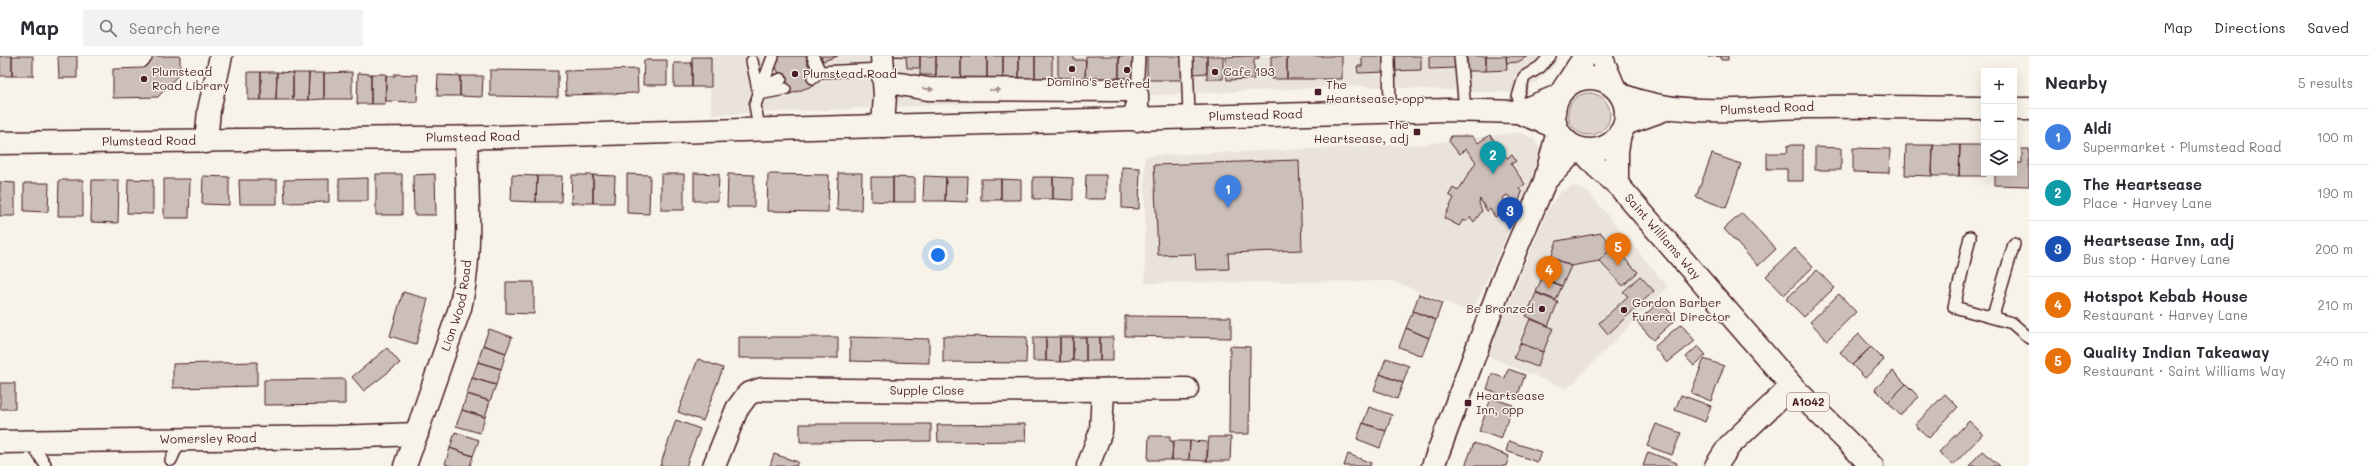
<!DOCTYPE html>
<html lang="en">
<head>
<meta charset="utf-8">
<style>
  body { margin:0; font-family:Mali,sans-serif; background:#f2f2f3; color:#2b2b33 }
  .controls { position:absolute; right:12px; top:12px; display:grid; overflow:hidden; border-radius:0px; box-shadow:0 4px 16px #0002 }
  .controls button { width:36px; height:36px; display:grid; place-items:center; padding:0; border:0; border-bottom:1px solid #e1e1e2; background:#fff; color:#2b2b33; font:20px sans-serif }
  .you { position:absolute; left:938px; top:199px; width:14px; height:14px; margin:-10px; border:3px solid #fff; border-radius:50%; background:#1a73e8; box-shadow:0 0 0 6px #1a73e833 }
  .badge { display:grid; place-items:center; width:26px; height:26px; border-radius:50%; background:#4a1f2b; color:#fff; font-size:13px; font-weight:700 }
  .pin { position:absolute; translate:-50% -33px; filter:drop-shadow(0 1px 2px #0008) }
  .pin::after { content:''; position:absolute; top:21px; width:14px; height:12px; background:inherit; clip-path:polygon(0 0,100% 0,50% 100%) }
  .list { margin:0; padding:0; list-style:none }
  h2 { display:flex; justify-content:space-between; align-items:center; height:52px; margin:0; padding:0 16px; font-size:17px }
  h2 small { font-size:13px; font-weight:400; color:#7c7c81 }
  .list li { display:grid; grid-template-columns:26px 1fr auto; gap:12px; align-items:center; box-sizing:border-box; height:56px; padding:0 16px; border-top:1px solid #e1e1e2 }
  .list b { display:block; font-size:15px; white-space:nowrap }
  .list p { margin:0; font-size:13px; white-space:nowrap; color:#7c7c81 }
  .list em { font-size:13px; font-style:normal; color:#7c7c81 }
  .icon { flex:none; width:22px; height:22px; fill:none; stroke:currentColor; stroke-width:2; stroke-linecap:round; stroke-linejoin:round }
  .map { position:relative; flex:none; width:2029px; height:410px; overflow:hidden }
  header { display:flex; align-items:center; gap:24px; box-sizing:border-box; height:56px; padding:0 20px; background:#fff; border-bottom:1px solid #e1e1e2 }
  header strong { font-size:19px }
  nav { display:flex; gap:22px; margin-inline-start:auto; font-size:14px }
  .search { width:280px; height:36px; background:#f2f2f3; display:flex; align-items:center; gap:10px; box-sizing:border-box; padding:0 14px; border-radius:0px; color:#7c7c81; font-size:15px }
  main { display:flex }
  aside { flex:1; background:#fff }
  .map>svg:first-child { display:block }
  .built { fill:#eae3da }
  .green { fill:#ded4cc; stroke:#947a7c }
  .building { fill:#ccbfb9; stroke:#4a1f2b }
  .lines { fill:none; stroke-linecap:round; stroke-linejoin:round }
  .service-casing { stroke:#4a1f2b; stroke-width:14 }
  .minor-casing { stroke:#4a1f2b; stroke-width:25 }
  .tertiary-casing { stroke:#4a1f2b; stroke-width:25 }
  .secondary-casing { stroke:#4a1f2b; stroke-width:25 }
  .trunk-casing { stroke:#4a1f2b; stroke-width:25 }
  .service { stroke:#f7f3e8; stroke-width:11 }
  .minor { stroke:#f7f3e8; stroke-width:22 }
  .tertiary { stroke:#f7f3e8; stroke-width:22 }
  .secondary { stroke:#f7f3e8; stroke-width:22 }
  .trunk { stroke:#f7f3e8; stroke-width:22 }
  .oneway { fill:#a0898a }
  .poi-dot { fill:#4a1f2b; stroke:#f7f3e8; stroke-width:1.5 }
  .labels { text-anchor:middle; stroke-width:3; stroke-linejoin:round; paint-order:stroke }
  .shield { fill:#f7f3e8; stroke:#7e5f64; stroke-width:1 }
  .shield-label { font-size:11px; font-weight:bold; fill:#4a1f2b }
  .poi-label { font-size:12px; fill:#4a1f2b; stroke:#f7f3e8; text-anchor:start }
  .street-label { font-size:12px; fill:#4a1f2b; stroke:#f7f3e8 }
</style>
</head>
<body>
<header>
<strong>Map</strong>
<div class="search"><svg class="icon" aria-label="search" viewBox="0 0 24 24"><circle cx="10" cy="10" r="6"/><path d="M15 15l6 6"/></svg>Search here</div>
<nav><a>Map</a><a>Directions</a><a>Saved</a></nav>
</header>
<main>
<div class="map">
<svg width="2029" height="410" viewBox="0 0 2029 410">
  <rect width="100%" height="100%" fill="#f7f3e8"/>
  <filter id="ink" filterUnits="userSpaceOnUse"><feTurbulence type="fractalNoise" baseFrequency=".025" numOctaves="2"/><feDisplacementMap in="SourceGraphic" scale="8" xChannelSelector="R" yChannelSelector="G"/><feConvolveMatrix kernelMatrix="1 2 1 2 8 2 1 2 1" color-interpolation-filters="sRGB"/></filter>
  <g filter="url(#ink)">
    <path class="built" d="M 707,0 L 1559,0 L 1554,10 L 1535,27 L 1515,37 L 1358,30 L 712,59 Z
      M 1519,76 L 1533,82 L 1543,98 L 1472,257 L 1393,225 L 1145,227 L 1145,100 L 1426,88 Z
      M 1574,130 L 1589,137 L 1668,231 L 1567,333 L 1487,300 L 1548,153 L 1560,136 Z"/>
    <path class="green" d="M1568 58a21 21 0 1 1 42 0a21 21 0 1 1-42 0Z"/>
    <path class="building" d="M 0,0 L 12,0 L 12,20 L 0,20 Z
      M 12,0 L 33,0 L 33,20 L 12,20 Z
      M 58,0 L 77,0 L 77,22 L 59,22 Z
      M 152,0 L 180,0 L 180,17 L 158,41 L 113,42 L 113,13 L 144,12 L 152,4 Z
      M 772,0 L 815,0 L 806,3 L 815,29 L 787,39 Z
      M 821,0 L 838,0 L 823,5 Z
      M 892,0 L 920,0 L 920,12 L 907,12 L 906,1 Z
      M 920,0 L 936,0 L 936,19 L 920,19 Z
      M 936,0 L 961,0 L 961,24 L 936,24 Z
      M 961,0 L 987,0 L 987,24 L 961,24 Z
      M 987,0 L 1003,0 L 1003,24 L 987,24 Z
      M 1003,0 L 1019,0 L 1019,24 L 1003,24 Z
      M 1019,0 L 1035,0 L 1035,24 L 1019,24 Z
      M 1035,0 L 1052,0 L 1052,24 L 1035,24 Z
      M 1058,0 L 1074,0 L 1074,4 L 1086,4 L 1085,23 L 1058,23 Z
      M 1086,0 L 1119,0 L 1119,23 L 1085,23 Z
      M 1119,0 L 1134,0 L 1135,24 L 1119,23 Z
      M 1147,0 L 1182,0 L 1182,24 L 1147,24 Z
      M 1193,0 L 1207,0 L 1207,17 L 1194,18 Z
      M 1207,0 L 1223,0 L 1223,23 L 1207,23 Z
      M 1250,0 L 1259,0 L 1259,2 L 1254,3 L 1254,23 L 1227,24 L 1226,1 Z
      M 1271,0 L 1287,0 L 1287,23 L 1271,23 Z
      M 1287,0 L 1342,0 L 1342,23 L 1287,23 Z
      M 1362,0 L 1386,0 L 1386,16 L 1358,17 L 1357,10 L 1362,10 Z
      M 1394,0 L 1421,0 L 1421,14 L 1394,15 Z
      M 1429,0 L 1455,0 L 1455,12 L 1429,13 Z
      M 1467,0 L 1486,0 L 1486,15 L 1467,15 Z
      M 1486,0 L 1506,0 L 1507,14 L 1486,15 Z
      M 1506,0 L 1528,0 L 1518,6 L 1507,7 Z
      M 1721,0 L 1708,1 L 1708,0 L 1728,0 L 1728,4 L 1721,4 Z
      M 692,1 L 711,1 L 711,31 L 692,31 Z
      M 644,4 L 667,4 L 667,29 L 643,29 Z
      M 674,7 L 692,7 L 692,31 L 674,31 Z
      M 637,13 L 638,37 L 566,39 L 565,15 Z
      M 490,14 L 558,15 L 558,41 L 490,40 Z
      M 248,16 L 261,16 L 261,44 L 248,44 Z
      M 261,16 L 277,16 L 276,44 L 261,44 Z
      M 277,16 L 293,17 L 293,44 L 276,44 Z
      M 352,16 L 352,43 L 324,43 L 324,17 Z
      M 293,17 L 309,17 L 308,44 L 293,44 Z
      M 309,17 L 324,17 L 324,43 L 308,44 Z
      M 358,17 L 371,18 L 371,48 L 357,48 Z
      M 371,18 L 386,18 L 385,48 L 371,48 Z
      M 394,18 L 418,19 L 417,46 L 386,45 L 386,20 L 395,20 Z
      M 438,19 L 460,20 L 460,40 L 437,40 Z
      M 460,20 L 483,20 L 482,41 L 460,40 Z
      M 1490,79 L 1507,102 L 1512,99 L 1516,105 L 1511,108 L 1525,128 L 1519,133 L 1522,136 L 1518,148 L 1507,139 L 1503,142 L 1505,146 L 1500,150 L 1503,156 L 1495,161 L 1490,153 L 1487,155 L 1480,143 L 1479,147 L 1482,155 L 1474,166 L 1470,161 L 1466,165 L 1463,164 L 1459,170 L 1444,162 L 1454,142 L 1449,139 L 1453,132 L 1458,135 L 1476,106 L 1466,93 L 1459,98 L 1449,85 L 1451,80 L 1472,80 L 1478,87 Z
      M 1788,89 L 1803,89 L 1803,125 L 1787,125 L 1787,113 L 1767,113 L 1767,97 L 1787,97 Z
      M 1906,89 L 1933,89 L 1932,120 L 1905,119 Z
      M 1933,89 L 1960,89 L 1959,120 L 1932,120 Z
      M 1960,89 L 1984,89 L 1984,117 L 1986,117 L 1986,120 L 1959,120 Z
      M 1815,91 L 1841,92 L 1841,114 L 1815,114 Z
      M 1853,92 L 1890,93 L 1889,117 L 1853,116 Z
      M 2022,93 L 2029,93 L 2029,130 L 1995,129 L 1995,117 L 2014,117 L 2014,107 L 2022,107 Z
      M 1712,98 L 1741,108 L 1726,152 L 1696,141 Z
      M 1299,104 L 1302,194 L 1228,197 L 1229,213 L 1196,214 L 1195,198 L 1158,199 L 1154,109 Z
      M 1122,111 L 1140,112 L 1139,153 L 1122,152 Z
      M 694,117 L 719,118 L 718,145 L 694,145 Z
      M 838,117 L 862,117 L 861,154 L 837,154 Z
      M 376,118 L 402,118 L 402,159 L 376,159 Z
      M 435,118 L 436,159 L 414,159 L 413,119 Z
      M 627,118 L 650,119 L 649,158 L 627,157 Z
      M 661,118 L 684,118 L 684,154 L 661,154 Z
      M 728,118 L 754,119 L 754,151 L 727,151 Z
      M 768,118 L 829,119 L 828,156 L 767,155 Z
      M 512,119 L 537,120 L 536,146 L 511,145 Z
      M 572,119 L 593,119 L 593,147 L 571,147 Z
      M 593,119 L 615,120 L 614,147 L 593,147 Z
      M 1086,119 L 1106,119 L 1106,143 L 1085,143 Z
      M 203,120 L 229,121 L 229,149 L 202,148 Z
      M 537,120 L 562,120 L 561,146 L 536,146 Z
      M 924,120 L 946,121 L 945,145 L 923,145 Z
      M 871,121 L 893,121 L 893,146 L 871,145 Z
      M 893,121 L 915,122 L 915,146 L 893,146 Z
      M 946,121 L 968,121 L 967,146 L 945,145 Z
      M 1033,121 L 1053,121 L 1053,143 L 1033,143 Z
      M 1053,121 L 1073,122 L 1073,144 L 1053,143 Z
      M 368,122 L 368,145 L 339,145 L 339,123 Z
      M 128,123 L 153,124 L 153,158 L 127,157 Z
      M 164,123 L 190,123 L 189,162 L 164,162 Z
      M 329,123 L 329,146 L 285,147 L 284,124 Z
      M 981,123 L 1001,123 L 1001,144 L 981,144 Z
      M 1001,123 L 1021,124 L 1021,144 L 1001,144 Z
      M 59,124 L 83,124 L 83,160 L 58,160 Z
      M 92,124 L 119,124 L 118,167 L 91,166 Z
      M 239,124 L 277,124 L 277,148 L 240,148 Z
      M 0,126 L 15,127 L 15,160 L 0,160 Z
      M 24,127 L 49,127 L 48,156 L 24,155 Z
      M 1742,157 L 1776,193 L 1758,210 L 1724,173 Z
      M 1601,177 L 1613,191 L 1599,205 L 1571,210 L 1551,201 L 1557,185 Z
      M 1613,191 L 1638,216 L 1623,230 L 1599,205 Z
      M 1795,192 L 1813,211 L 1784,239 L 1766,220 Z
      M 1551,201 L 1571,210 L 1562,230 L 1542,222 Z
      M 1817,214 L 1834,232 L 1804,261 L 1786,243 Z
      M 1640,220 L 1654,235 L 1608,278 L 1599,267 L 1628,240 L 1623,236 Z
      M 1542,222 L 1562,230 L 1556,244 L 1536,236 Z
      M 506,226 L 534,226 L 534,258 L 506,257 Z
      M 403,236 L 428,243 L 416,288 L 390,280 Z
      M 1536,237 L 1558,246 L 1548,270 L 1526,260 Z
      M 1419,238 L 1442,247 L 1436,264 L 1413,255 Z
      M 1839,238 L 1856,256 L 1827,284 L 1810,266 Z
      M 1660,245 L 1676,263 L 1653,284 L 1637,266 Z
      M 1413,255 L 1436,264 L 1429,282 L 1406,272 Z
      M 1125,260 L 1231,261 L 1231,282 L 1125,280 Z
      M 1530,263 L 1553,272 L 1543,296 L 1520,287 Z
      M 1681,268 L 1695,285 L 1667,307 L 1654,291 Z
      M 1406,272 L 1429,282 L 1422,300 L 1399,291 Z
      M 489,273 L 512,281 L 506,297 L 483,289 Z
      M 1859,278 L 1871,291 L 1852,309 L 1840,296 Z
      M 943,280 L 1027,281 L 1026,307 L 943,306 Z
      M 739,281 L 838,281 L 838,302 L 739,302 Z
      M 850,281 L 929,283 L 929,307 L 850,305 Z
      M 1033,281 L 1046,281 L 1046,305 L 1033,305 Z
      M 1046,281 L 1060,281 L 1060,306 L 1046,305 Z
      M 1060,281 L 1073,281 L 1073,305 L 1060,306 Z
      M 1073,281 L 1086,281 L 1086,305 L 1073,305 Z
      M 1086,281 L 1100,281 L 1100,305 L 1086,305 Z
      M 1100,281 L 1113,281 L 1113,305 L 1100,305 Z
      M 1520,287 L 1543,296 L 1537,311 L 1514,302 Z
      M 483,289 L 506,297 L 501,313 L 478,306 Z
      M 1230,290 L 1250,291 L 1249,378 L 1229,378 Z
      M 1698,290 L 1706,299 L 1694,310 L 1686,301 Z
      M 1871,291 L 1884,304 L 1865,322 L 1852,309 Z
      M 387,292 L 400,307 L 364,335 L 352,321 Z
      M 1386,302 L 1409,310 L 1403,327 L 1380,318 Z
      M 698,303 L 723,312 L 703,365 L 678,356 Z
      M 1704,303 L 1724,310 L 1711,345 L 1691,337 Z
      M 257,306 L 257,330 L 173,332 L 173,308 Z
      M 478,306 L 501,313 L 496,329 L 472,322 Z
      M 1508,313 L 1525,319 L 1516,344 L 1487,333 L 1492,318 L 1505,322 Z
      M 1893,315 L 1906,328 L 1888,346 L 1875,333 Z
      M 1380,318 L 1403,327 L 1397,343 L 1374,334 Z
      M 472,322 L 496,329 L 490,345 L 467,338 Z
      M 345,323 L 345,348 L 264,349 L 264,324 Z
      M 0,327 L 15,327 L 15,353 L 0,353 Z
      M 1906,328 L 1919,341 L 1900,359 L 1888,346 Z
      M 467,338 L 490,345 L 485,361 L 462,354 Z
      M 1945,338 L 1958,351 L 1929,382 L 1915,369 Z
      M 1681,339 L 1711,350 L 1705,366 L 1675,354 Z
      M 1491,342 L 1513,349 L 1501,383 L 1479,375 Z
      M 1369,351 L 1392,359 L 1386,375 L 1363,367 Z
      M 462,354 L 485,361 L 480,377 L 456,370 Z
      M 676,364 L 700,373 L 686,410 L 660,410 Z
      M 1969,365 L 1983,378 L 1953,409 L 1939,396 Z
      M 1363,367 L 1386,375 L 1380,392 L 1357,383 Z
      M 800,368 L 931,368 L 931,385 L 800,386 Z
      M 1025,368 L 1026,385 L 938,386 L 937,369 Z
      M 1656,368 L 1681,377 L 1672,399 L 1647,390 Z
      M 455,376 L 479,384 L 473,400 L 450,392 Z
      M 1149,380 L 1170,380 L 1170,385 L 1173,385 L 1172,404 L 1148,404 Z
      M 1209,381 L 1231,381 L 1230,405 L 1207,405 Z
      M 1173,385 L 1190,385 L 1189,404 L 1172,404 Z
      M 1190,385 L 1207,386 L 1207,405 L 1189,404 Z
      M 1509,385 L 1541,396 L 1537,406 L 1506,395 Z
      M 1474,387 L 1509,400 L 1506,410 L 1465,410 Z
      M 450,392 L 473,400 L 470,410 L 452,410 L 445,408 Z
      M 1982,395 L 2000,410 L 1969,410 Z
      M 1648,396 L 1677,407 L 1676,410 L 1643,410 Z
      M 774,398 L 798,406 L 796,410 L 770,410 Z
      M 1348,398 L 1371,407 L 1370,410 L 1344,410 Z"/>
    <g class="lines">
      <defs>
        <path id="service" d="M 1187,0 L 1189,61
          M 1389,0 L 1390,56
          M 1460,0 L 1465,54
          M 813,1 L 820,16
          M 752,5 L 759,38
          M 813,22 L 820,16 L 882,13
          M 761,37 L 769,28 L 781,23
          M 759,38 L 773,1
          M 1137,39 L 1139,0
          M 1518,41 L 1524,21 L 1540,11 L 1550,0
          M 759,72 L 755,49 L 759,38 L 785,33
          M 1970,181 L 1954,251 L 2012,267 L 2029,282
          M 1993,260 L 2014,188
          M 36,386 L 37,396 L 45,408
          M 171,404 L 181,382"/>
        <g id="minor">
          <path d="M 882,0 L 885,39 L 883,70"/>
          <path d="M 900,28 L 928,33 L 1131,34 L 1137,39 L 1137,64"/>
          <path d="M 206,86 L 209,54 L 221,0"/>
          <path id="s1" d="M 0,386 L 337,381 L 417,378"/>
          <path id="s2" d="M 405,410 L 460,252 C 473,196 467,138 466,82"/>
          <path id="s3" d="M 714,410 L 737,353 L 748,338 L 762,333 L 932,335 L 1187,333"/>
          <path d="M 1088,410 L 1101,375 L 1103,334"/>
          <path d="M 1716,410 L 1729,390 L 1792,330"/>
        </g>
        <g id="tertiary">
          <path id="s4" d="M 1621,39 C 1683,63 1743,52 1807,51 C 1866,50 1925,52 1984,52"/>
          <path d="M 2014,53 L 2029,53"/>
          <path d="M 1625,68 L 1666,53"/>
          <path d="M 1546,124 L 1577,92"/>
          <path d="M 1433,410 L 1502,226 L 1545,125 L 1558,75"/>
        </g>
        <g id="secondary">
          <path d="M 1518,56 L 1556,71"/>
          <path id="s5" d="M 0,87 L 496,81 L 1447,54 L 1518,56 L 1558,40"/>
        </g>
        <g id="trunk">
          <path d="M 1601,0 L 1614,31"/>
          <circle cx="1590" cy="58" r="36"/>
          <path d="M 1564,32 L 1585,0"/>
          <path id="s6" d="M 1581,93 L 1597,111 L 1617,128 L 1792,330 L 1872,410"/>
          <path d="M 1617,128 L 1617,95 L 1620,77"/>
        </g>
      </defs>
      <use href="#service" class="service-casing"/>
      <use href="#minor" class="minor-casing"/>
      <use href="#tertiary" class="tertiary-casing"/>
      <use href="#secondary" class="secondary-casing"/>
      <use href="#trunk" class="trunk-casing"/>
      <use href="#service" class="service"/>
      <use href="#minor" class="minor"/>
      <use href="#tertiary" class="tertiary"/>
      <use href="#secondary" class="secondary"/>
      <use href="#trunk" class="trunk"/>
    </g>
    <defs><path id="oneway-solid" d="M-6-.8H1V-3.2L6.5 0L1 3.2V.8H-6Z"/></defs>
    <g class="oneway">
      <use href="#oneway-solid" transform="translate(928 33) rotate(6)"/>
      <use href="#oneway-solid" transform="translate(995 34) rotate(1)"/>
    </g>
  </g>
  <g class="poi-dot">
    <circle cx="1072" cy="13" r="4"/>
    <circle cx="1127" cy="14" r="4"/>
    <circle cx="1215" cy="16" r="4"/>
    <circle cx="795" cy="18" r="4"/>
    <circle cx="144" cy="23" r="4"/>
    <rect x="1314" y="32" width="8" height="8" rx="2"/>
    <rect x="1413" y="72" width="8" height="8" rx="2"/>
    <circle cx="1542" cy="253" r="4"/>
    <circle cx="1624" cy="254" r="4"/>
    <rect x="1464" y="343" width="8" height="8" rx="2"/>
  </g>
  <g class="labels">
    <rect class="shield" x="1787" y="337" width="42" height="18" rx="3"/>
    <g class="shield-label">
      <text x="1808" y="350">A1042</text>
    </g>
    <g class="poi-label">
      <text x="152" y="20">Plumstead<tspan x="152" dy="14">Road Library</tspan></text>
      <text x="1223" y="20">Cafe 193</text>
      <text x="803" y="22">Plumstead Road</text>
      <text x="1072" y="30" text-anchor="middle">Domino's</text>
      <text x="1127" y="32" text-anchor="middle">Betfred</text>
      <text x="1326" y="33">The<tspan x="1326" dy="14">Heartsease, opp</tspan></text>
      <text x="1409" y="73" text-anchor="end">The<tspan x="1409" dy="14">Heartsease, adj</tspan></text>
      <text x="1632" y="251">Gordon Barber<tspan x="1632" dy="14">Funeral Director</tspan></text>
      <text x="1534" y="257" text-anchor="end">Be Bronzed</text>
      <text x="1476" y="344">Heartsease<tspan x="1476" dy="14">Inn, opp</tspan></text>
    </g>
    <g class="street-label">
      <text dy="4" stroke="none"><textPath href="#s4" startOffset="148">Plumstead Road</textPath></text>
      <text dy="4" stroke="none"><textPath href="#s5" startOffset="1256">Plumstead Road</textPath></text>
      <text dy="4" stroke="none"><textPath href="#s5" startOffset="473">Plumstead Road</textPath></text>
      <text dy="4" stroke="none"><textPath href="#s5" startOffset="149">Plumstead Road</textPath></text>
      <text dy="4" stroke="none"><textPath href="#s6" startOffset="120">Saint Williams Way</textPath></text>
      <text dy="4" stroke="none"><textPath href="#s2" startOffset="169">Lion Wood Road</textPath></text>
      <text dy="4" stroke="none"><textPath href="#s3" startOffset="260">Supple Close</textPath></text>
      <text dy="4" stroke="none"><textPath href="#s1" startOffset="208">Womersley Road</textPath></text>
    </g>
  </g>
</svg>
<div class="controls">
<button>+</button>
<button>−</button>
<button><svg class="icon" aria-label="layers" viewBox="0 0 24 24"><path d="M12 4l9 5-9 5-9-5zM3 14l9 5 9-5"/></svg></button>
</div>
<div class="you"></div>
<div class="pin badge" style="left:1228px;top:152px;background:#3f7fe0">1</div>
<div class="pin badge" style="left:1493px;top:118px;background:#0f9aa8">2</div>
<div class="pin badge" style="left:1510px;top:174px;background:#1a4fb4">3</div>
<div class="pin badge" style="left:1549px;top:233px;background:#e8710a">4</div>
<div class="pin badge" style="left:1618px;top:210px;background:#e8710a">5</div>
</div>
<aside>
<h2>Nearby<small>5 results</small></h2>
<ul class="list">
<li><span class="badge" style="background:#3f7fe0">1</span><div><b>Aldi</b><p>Supermarket · Plumstead Road</p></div><em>100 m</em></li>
<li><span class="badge" style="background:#0f9aa8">2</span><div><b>The Heartsease</b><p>Place · Harvey Lane</p></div><em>190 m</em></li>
<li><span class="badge" style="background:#1a4fb4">3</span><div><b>Heartsease Inn, adj</b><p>Bus stop · Harvey Lane</p></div><em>200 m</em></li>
<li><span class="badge" style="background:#e8710a">4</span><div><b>Hotspot Kebab House</b><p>Restaurant · Harvey Lane</p></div><em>210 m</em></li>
<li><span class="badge" style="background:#e8710a">5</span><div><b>Quality Indian Takeaway</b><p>Restaurant · Saint Williams Way</p></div><em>240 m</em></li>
</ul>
</aside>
</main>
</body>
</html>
